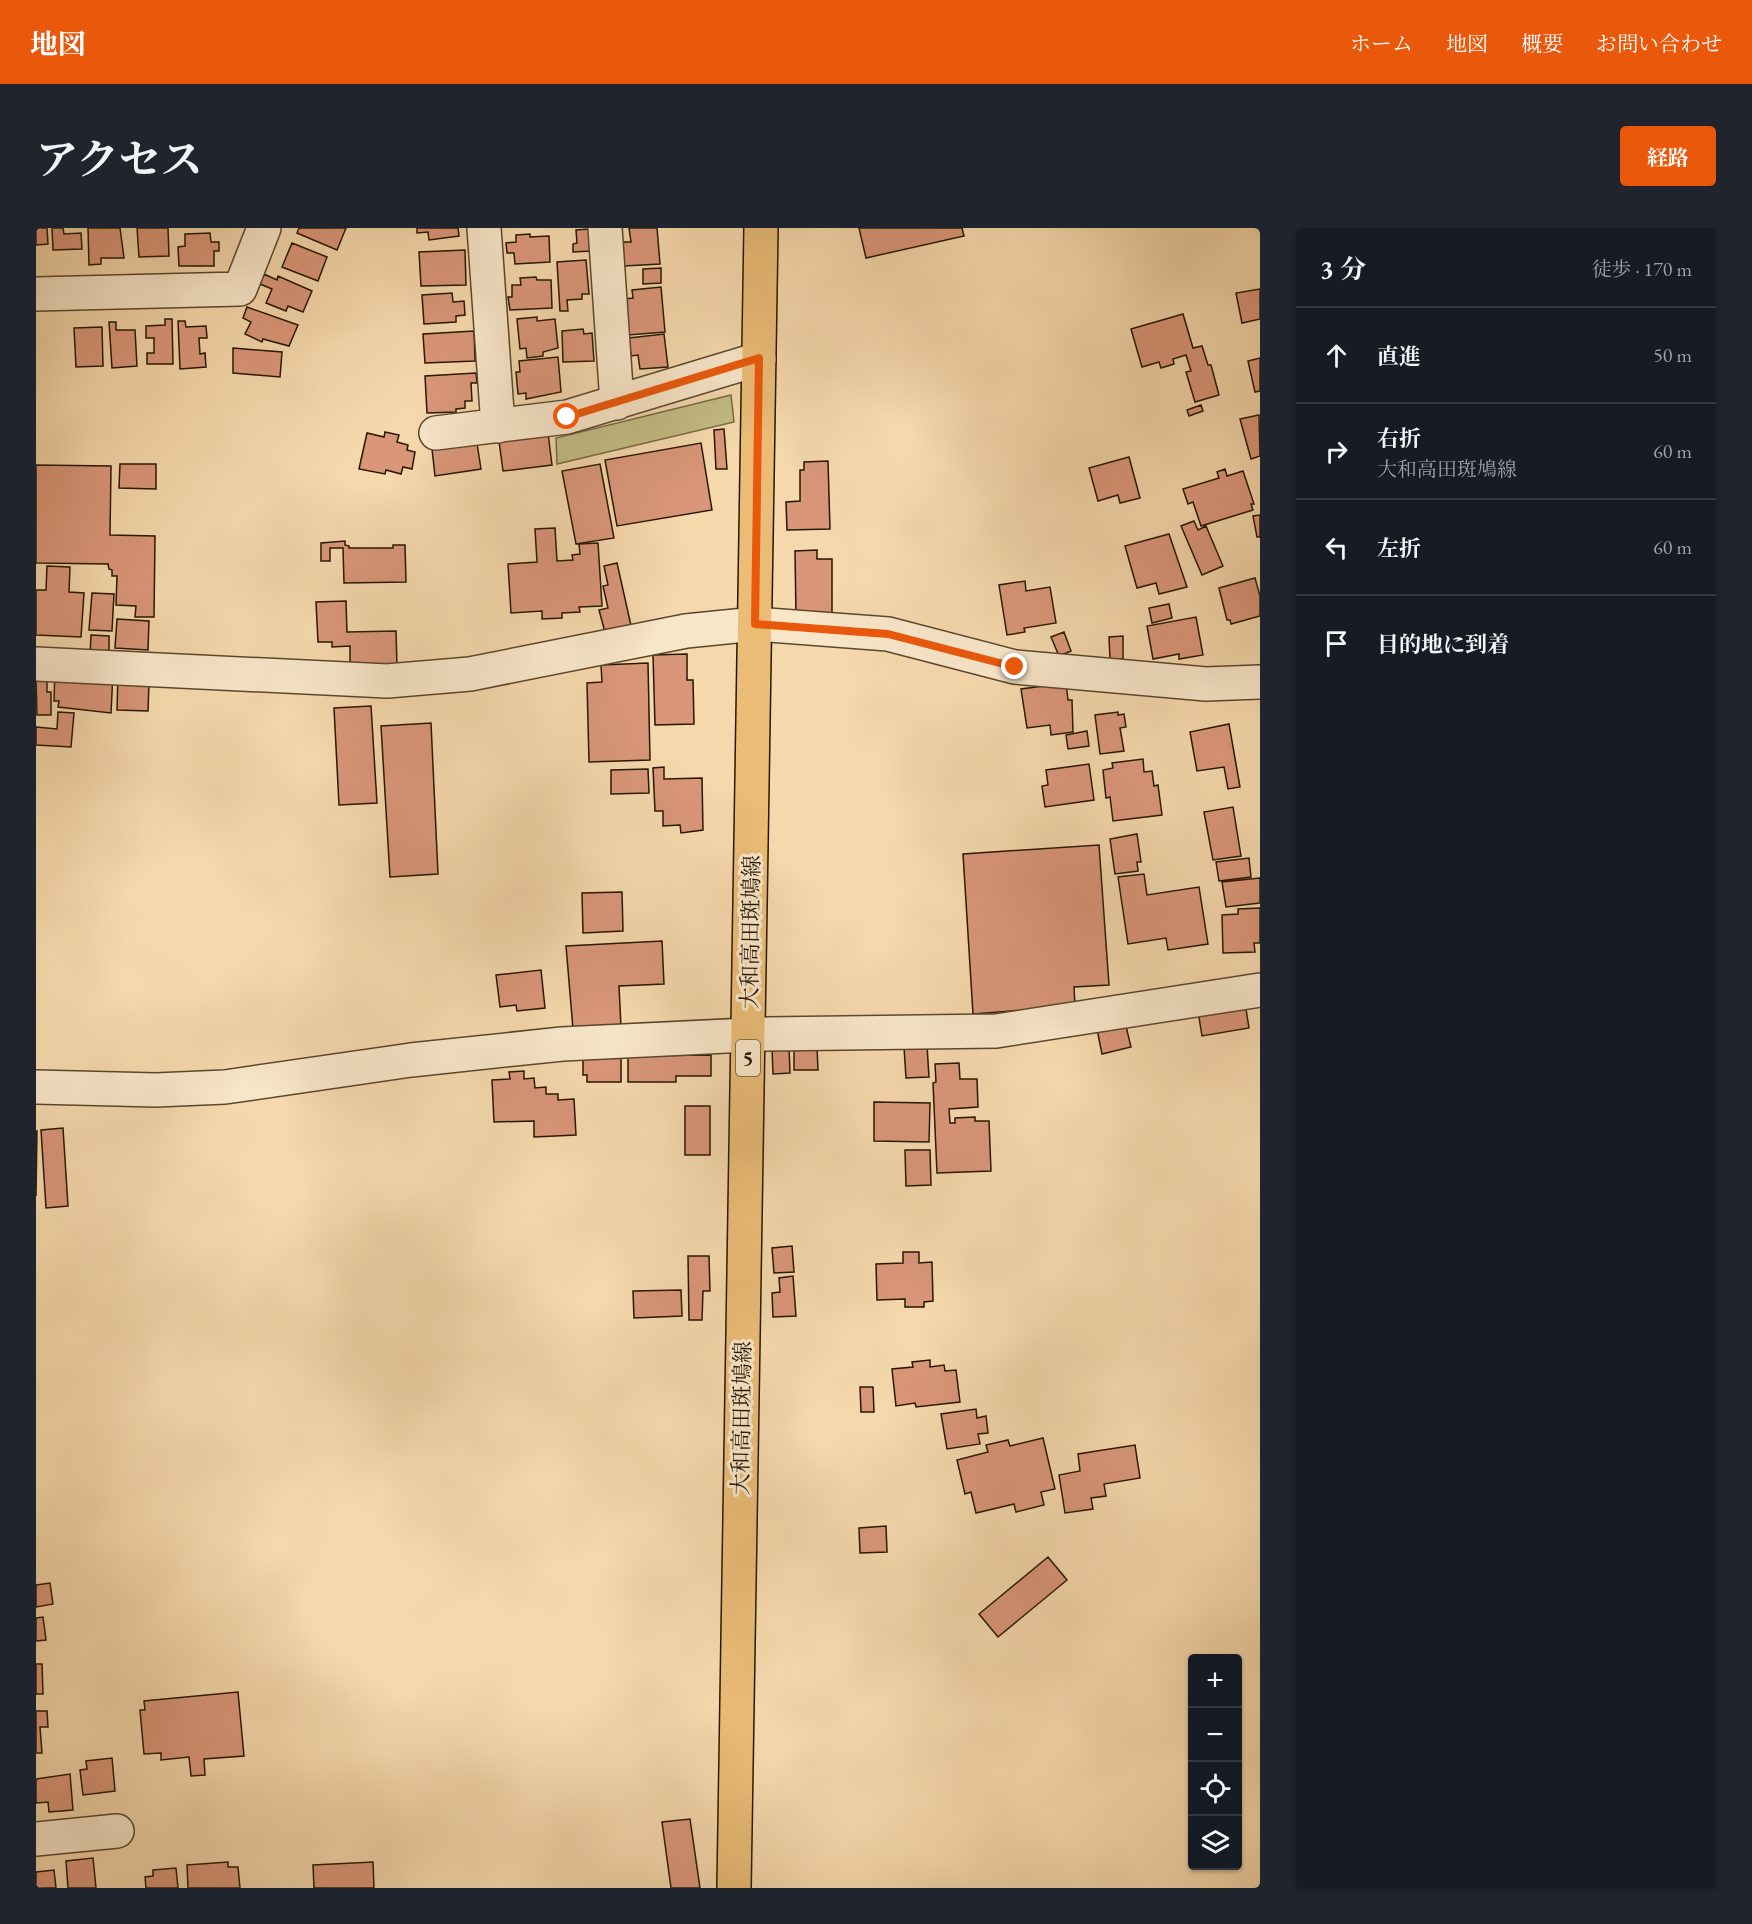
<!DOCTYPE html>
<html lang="ja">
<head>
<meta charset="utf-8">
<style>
  body { margin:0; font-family:"EB Garamond","Noto Serif JP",serif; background:#20242c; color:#f1f3f6 }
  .controls { position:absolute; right:18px; bottom:18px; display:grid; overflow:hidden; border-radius:6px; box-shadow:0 2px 4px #0004 }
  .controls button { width:54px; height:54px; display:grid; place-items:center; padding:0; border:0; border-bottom:2px solid #363941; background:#171b24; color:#f1f3f6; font:30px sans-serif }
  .stop { position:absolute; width:18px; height:18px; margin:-14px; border:4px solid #ea580c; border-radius:50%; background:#fff }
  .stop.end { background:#ea580c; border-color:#fff; box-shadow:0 2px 6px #0008 }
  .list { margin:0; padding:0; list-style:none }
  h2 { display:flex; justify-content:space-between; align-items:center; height:78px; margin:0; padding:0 24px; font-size:26px }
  h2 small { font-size:20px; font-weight:400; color:#9ea1a6 }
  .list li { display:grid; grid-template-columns:39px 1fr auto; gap:18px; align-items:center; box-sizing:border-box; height:96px; padding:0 24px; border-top:2px solid #363941 }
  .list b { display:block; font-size:22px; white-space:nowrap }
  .list p { margin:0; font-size:20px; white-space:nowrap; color:#9ea1a6 }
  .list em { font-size:20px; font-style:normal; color:#9ea1a6 }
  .icon { flex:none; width:33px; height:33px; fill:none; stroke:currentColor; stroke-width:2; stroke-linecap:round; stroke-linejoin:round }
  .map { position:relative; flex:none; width:1224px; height:1660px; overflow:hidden; border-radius:6px }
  header { display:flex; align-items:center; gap:36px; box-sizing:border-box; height:84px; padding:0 30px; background:#ea580c; color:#fff }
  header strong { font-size:28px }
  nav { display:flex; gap:33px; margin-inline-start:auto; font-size:21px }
  .intro { display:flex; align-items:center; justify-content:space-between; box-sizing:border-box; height:144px; padding:0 36px }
  h1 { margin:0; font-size:42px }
  .button { padding:15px 27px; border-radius:6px; background:#ea580c; color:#fff; font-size:21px; font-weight:700 }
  main { display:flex; gap:36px; padding:0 36px }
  aside { flex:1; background:#171b24; border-radius:6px; box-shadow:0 2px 4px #0004 }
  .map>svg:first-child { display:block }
  .green { fill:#c4bc84; stroke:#756a42; stroke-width:1.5 }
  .building { fill:#da9679; stroke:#261701; stroke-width:1.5 }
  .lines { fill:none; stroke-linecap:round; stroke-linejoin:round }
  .minor-casing { stroke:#5a472c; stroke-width:36 }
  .major-casing { stroke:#261701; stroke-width:36 }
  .minor { stroke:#f8e6c9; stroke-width:33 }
  .major { stroke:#eabc76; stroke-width:33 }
  .route { stroke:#ea580c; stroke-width:8 }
  .labels { text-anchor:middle; stroke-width:6; stroke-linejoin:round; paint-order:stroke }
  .shield { fill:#f8e6c9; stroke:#65553d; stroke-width:1.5 }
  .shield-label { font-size:21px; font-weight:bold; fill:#261701 }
  .street-label { font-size:22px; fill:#261701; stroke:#f8e6c9 }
</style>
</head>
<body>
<header>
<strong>地図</strong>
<nav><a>ホーム</a><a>地図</a><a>概要</a><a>お問い合わせ</a></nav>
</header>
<div class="intro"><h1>アクセス</h1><a class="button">経路</a></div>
<main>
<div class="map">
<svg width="1224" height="1660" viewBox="0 0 1224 1660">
  <rect width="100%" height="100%" fill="#f5d8ac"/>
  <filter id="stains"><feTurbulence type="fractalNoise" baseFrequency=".00333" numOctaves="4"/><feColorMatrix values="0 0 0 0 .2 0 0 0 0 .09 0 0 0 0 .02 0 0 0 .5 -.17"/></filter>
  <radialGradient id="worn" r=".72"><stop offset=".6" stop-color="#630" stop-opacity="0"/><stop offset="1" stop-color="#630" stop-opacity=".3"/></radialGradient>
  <path class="green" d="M 695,167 L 698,194 L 521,236 L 520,210 Z"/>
  <path class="building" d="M 0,0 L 11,0 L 12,16 L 0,17 Z
    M 16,0 L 27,0 L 28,6 L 45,5 L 46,21 L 17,22 Z
    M 52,0 L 84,0 L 88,30 L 65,30 L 65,36 L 53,37 Z
    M 101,0 L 132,0 L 133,28 L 103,29 Z
    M 263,0 L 310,0 L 301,22 L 261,5 Z
    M 381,0 L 422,0 L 423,8 L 393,12 L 392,4 L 381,5 Z
    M 593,0 L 621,0 L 624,36 L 588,38 L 586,14 L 595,14 Z
    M 823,0 L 926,0 L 928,8 L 830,30 Z
    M 553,1 L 555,23 L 537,24 L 537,16 L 541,15 L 540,2 Z
    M 174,5 L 175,14 L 183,14 L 183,23 L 178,23 L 178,38 L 143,38 L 142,19 L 149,18 L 149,6 Z
    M 494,6 L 494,9 L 513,8 L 514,34 L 479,36 L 478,25 L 471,25 L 470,15 L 480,14 L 480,7 Z
    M 256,15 L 291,29 L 282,53 L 246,39 Z
    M 429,22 L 430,57 L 385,58 L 383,24 Z
    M 550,32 L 553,66 L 546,66 L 546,71 L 531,72 L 532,83 L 524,83 L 521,34 Z
    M 625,40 L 625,55 L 607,56 L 607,41 Z
    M 228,46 L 241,52 L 242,48 L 276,63 L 267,84 L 252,78 L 250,83 L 230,75 L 236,61 L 224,56 Z
    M 500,49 L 501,52 L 515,52 L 516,80 L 474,82 L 472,69 L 476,69 L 476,57 L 485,57 L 484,50 Z
    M 625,59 L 629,104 L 592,107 L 589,71 L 597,70 L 596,62 Z
    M 1224,61 L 1224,91 L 1206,95 L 1200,65 Z
    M 416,65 L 417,74 L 428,73 L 429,87 L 420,88 L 420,94 L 388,96 L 386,67 Z
    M 211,79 L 262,97 L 253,118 L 227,111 L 226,114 L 209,106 L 215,94 L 207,90 Z
    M 1147,86 L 1157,120 L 1166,118 L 1172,137 L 1175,137 L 1183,167 L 1159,174 L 1150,144 L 1155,143 L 1150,127 L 1137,131 L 1138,136 L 1125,140 L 1123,134 L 1106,139 L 1095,101 Z
    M 501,89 L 501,93 L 519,91 L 522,120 L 507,124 L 507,128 L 491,130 L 490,120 L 484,121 L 481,91 Z
    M 129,91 L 136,91 L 137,136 L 111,136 L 111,125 L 118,125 L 118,110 L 110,110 L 110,98 L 129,97 Z
    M 142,93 L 149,93 L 150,99 L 170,98 L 171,110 L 163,110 L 164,126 L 169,125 L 170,139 L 144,141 Z
    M 73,94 L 80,94 L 80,102 L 99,102 L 101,138 L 76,140 Z
    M 66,99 L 67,138 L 40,139 L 38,100 Z
    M 547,101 L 548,106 L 556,105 L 558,133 L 527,134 L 526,103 Z
    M 438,103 L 439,133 L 389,135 L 387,106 Z
    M 628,106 L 632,139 L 604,141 L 602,127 L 595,128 L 593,110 Z
    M 197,120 L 246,124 L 244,149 L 197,145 Z
    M 522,129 L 525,164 L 490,171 L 490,165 L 482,166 L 480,144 L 484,144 L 483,133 Z
    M 1224,130 L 1224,163 L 1219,164 L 1212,133 Z
    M 440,145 L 441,155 L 435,155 L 436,173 L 429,173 L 429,180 L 420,181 L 420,184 L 391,185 L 389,148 Z
    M 1165,177 L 1167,183 L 1153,188 L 1151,182 Z
    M 1223,187 L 1224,228 L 1215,231 L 1204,191 Z
    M 688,201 L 691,241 L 680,241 L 678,202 Z
    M 349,204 L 363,207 L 361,214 L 372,217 L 371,222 L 379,224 L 376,241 L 367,239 L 365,246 L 350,242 L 349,246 L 323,241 L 331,205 L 348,209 Z
    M 512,205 L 516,237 L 467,243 L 463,213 Z
    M 441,215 L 445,241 L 399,248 L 396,221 Z
    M 665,215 L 676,282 L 581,298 L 569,232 Z
    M 1093,229 L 1104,270 L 1084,275 L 1082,267 L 1062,273 L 1053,240 Z
    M 792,233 L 794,301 L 751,302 L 750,274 L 764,273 L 764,242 L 768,242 L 768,234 Z
    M 84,236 L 120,236 L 120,261 L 83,260 Z
    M 564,236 L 578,310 L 540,316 L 526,243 Z
    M 0,237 L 75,238 L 74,307 L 119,308 L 118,389 L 99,389 L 100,378 L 80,377 L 81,348 L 76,348 L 76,342 L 73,341 L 72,336 L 0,335 Z
    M 1189,241 L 1191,248 L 1207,243 L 1218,276 L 1215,276 L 1217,282 L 1165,298 L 1157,274 L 1152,276 L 1147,261 L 1183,250 L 1181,244 Z
    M 1224,287 L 1224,309 L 1221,309 L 1217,288 Z
    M 1158,293 L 1162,302 L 1170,298 L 1187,338 L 1166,347 L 1145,298 Z
    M 519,300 L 521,333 L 537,332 L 536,327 L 544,326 L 543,316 L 562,315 L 566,378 L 543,379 L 544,384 L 526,385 L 526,390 L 506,391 L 506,383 L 475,385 L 472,336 L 501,334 L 499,301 Z
    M 1133,306 L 1151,359 L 1123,366 L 1120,355 L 1101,360 L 1089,318 Z
    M 309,313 L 309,317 L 313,318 L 313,320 L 357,320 L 357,317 L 369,317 L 370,354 L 308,355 L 307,320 L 294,320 L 294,333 L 285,333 L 285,315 Z
    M 781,322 L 781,331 L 796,331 L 796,388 L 760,388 L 759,323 Z
    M 581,335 L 596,402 L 570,408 L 563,382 L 572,380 L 567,358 L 572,357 L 568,338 Z
    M 11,338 L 34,339 L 33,364 L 48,365 L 45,409 L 0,407 L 0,362 L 10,362 Z
    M 1219,350 L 1224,368 L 1224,388 L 1195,396 L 1194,392 L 1191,392 L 1183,360 Z
    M 989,353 L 990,363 L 1014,359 L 1020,395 L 988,400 L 989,404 L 971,407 L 963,357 Z
    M 56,365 L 78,366 L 76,403 L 53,402 Z
    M 310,373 L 311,404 L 360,403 L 361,438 L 314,439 L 314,418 L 296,419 L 296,414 L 282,414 L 280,374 Z
    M 1133,376 L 1136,390 L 1116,395 L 1113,380 Z
    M 1160,389 L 1167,427 L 1143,431 L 1143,426 L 1117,431 L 1111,398 Z
    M 81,391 L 113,393 L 112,422 L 79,420 Z
    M 1028,404 L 1035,423 L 1023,428 L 1015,409 Z
    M 55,407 L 73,408 L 73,428 L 54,427 Z
    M 1087,408 L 1087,431 L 1074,431 L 1073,409 Z
    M 651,426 L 651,452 L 657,452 L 658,496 L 619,497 L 617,427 Z
    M 612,435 L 614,532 L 553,534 L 551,455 L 566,454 L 565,437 Z
    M 19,441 L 77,445 L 75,485 L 22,479 L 23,473 L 18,473 Z
    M 82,446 L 113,454 L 112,483 L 81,482 Z
    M 0,449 L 11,449 L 11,464 L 15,464 L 15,487 L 1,487 Z
    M 1030,455 L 1032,472 L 1036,472 L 1037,504 L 1015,507 L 1014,497 L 991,500 L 985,461 Z
    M 335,478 L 341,575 L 303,577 L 298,480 Z
    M 22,484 L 38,485 L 35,519 L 0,517 L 0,499 L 21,501 Z
    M 1082,484 L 1082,487 L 1088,486 L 1090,499 L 1084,500 L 1088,523 L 1064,526 L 1059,487 Z
    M 395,495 L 402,646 L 354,649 L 345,498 Z
    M 1193,496 L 1204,559 L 1192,561 L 1188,539 L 1161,543 L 1154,504 Z
    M 1051,503 L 1053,518 L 1032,521 L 1030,507 Z
    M 1107,531 L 1108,544 L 1116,543 L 1118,558 L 1122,557 L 1126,587 L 1077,593 L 1074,569 L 1070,570 L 1067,542 L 1077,540 L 1076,535 Z
    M 1053,536 L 1058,572 L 1009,579 L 1006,558 L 1012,557 L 1010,542 Z
    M 628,539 L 628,551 L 666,550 L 667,602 L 645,605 L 644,597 L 627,598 L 627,583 L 619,583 L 617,540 Z
    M 612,541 L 613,565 L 575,566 L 575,542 Z
    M 1197,579 L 1205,628 L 1177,632 L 1168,584 Z
    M 1101,606 L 1105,634 L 1101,634 L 1102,643 L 1079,646 L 1074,611 Z
    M 1063,617 L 1073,757 L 1038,759 L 1039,778 L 937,786 L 927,626 Z
    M 1213,630 L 1215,649 L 1183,653 L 1180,634 Z
    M 1108,646 L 1111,667 L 1163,659 L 1172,716 L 1132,722 L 1130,710 L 1092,716 L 1082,649 Z
    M 1224,650 L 1224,675 L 1190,679 L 1186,654 Z
    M 586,664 L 587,703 L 547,705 L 546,665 Z
    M 1224,680 L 1224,715 L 1218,715 L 1219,724 L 1187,725 L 1186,687 L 1202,686 L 1202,681 Z
    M 626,713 L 628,756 L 583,758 L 585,799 L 537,801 L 530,718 Z
    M 505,742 L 509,780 L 481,783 L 480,777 L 464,779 L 460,747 Z
    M 1209,775 L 1213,800 L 1166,808 L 1162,783 Z
    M 1089,794 L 1095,819 L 1066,826 L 1061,801 Z
    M 891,817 L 893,849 L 870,850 L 868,819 Z
    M 736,819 L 753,819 L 754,845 L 737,846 Z
    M 758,819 L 781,819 L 782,842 L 758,842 Z
    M 547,826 L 585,826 L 585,854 L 551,854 L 551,847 L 547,847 Z
    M 675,827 L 675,848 L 640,848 L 640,854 L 592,854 L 592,828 Z
    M 923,835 L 924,851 L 941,851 L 942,879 L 913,881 L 914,895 L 919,895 L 919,890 L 939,889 L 939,893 L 953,893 L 955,943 L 901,945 L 897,855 L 900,854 L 899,836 Z
    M 488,843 L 488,851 L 498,850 L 499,860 L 510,859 L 510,866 L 522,866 L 522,872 L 538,871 L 540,907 L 498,909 L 498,893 L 458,894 L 456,852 L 474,851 L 473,844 Z
    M 838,874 L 894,875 L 893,914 L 838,913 Z
    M 649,878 L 674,878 L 674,927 L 649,927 Z
    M 27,900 L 32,978 L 10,980 L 5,902 Z
    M 0,903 L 1,903 L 0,968 Z
    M 869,922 L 894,922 L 895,957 L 870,958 Z
    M 756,1018 L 758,1044 L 738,1045 L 736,1020 Z
    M 867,1024 L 883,1024 L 883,1035 L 896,1034 L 897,1073 L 888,1074 L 888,1079 L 869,1079 L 869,1071 L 841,1072 L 840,1036 L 867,1035 Z
    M 652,1028 L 673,1028 L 674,1063 L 667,1063 L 666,1092 L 653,1092 Z
    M 757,1048 L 760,1088 L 737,1089 L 736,1065 L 744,1064 L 743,1050 Z
    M 645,1062 L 646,1088 L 598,1090 L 597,1063 Z
    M 894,1132 L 894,1139 L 908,1137 L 909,1143 L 920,1142 L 924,1174 L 880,1179 L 879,1175 L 860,1178 L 856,1141 L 877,1139 L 876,1134 Z
    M 824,1159 L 837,1159 L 838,1184 L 825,1184 Z
    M 940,1181 L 941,1190 L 950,1188 L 952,1205 L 942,1206 L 944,1216 L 911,1221 L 905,1186 Z
    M 1007,1210 L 1019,1261 L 1005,1264 L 1008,1277 L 980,1284 L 978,1276 L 940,1285 L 935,1264 L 929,1266 L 921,1232 L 952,1224 L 950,1217 L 972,1212 L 974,1218 Z
    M 1099,1217 L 1104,1250 L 1068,1256 L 1070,1268 L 1055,1270 L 1057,1281 L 1029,1285 L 1023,1247 L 1044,1243 L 1042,1226 Z
    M 850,1298 L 851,1324 L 824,1325 L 823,1300 Z
    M 1012,1329 L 1031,1352 L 962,1409 L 943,1386 Z
    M 14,1355 L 17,1376 L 0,1379 L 0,1357 Z
    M 7,1389 L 10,1412 L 0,1413 L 0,1390 Z
    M 0,1436 L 6,1436 L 7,1466 L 0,1466 Z
    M 202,1464 L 208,1528 L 168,1531 L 169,1547 L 155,1548 L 153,1529 L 125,1532 L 125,1525 L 108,1526 L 104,1482 L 109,1482 L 108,1473 Z
    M 0,1483 L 11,1483 L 12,1499 L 4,1499 L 6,1525 L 0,1525 Z
    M 76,1530 L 79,1563 L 47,1567 L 44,1542 L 51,1541 L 50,1533 Z
    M 34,1546 L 37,1582 L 13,1584 L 12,1574 L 0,1575 L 0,1551 Z
    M 654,1591 L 664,1660 L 635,1660 L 626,1594 Z
    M 57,1630 L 60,1660 L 32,1660 L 30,1633 Z
    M 192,1634 L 192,1639 L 202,1639 L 204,1660 L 152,1660 L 151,1637 Z
    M 337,1634 L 338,1660 L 278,1660 L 277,1637 Z
    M 140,1640 L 142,1660 L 110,1660 L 109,1649 L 117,1648 L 117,1642 Z
    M 18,1642 L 20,1660 L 0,1660 L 0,1644 Z"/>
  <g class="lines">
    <defs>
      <path id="minor" d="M 448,0 L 462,198
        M 569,0 L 581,175
        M 0,66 L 204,61 L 228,0
        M 400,205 L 531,189 L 723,131
        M 0,436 L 351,453 L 434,446 L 650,403 L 719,396 L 852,406 L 979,439 L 1170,456 L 1224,454
        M 0,859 L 120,862 L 189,859 L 375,832 L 526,816 L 731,806 L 960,803 L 1224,762
        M 0,1611 L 81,1603"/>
      <path id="major" d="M 698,1660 L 725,0"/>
    </defs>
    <use href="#minor" class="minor-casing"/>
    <use href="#major" class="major-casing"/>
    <use href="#minor" class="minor"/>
    <use href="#major" class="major"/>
  </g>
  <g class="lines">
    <path class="route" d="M 531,189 L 723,130 L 719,396 L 852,406 L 979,439"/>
  </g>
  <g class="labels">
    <rect class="shield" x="700" y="812" width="24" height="36" rx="4.5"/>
    <g class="shield-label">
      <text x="712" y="837">5</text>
    </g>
    <g class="street-label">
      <text transform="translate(714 704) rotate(-89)" y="8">大和高田斑鳩線</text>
      <text transform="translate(705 1190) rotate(-89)" y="8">大和高田斑鳩線</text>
    </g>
  </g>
  <rect width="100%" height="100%" filter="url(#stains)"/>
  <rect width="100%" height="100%" fill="url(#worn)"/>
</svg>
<div class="controls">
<button>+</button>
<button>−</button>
<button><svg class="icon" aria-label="locate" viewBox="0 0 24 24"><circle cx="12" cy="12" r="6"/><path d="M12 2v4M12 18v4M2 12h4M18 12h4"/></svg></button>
<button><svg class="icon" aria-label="layers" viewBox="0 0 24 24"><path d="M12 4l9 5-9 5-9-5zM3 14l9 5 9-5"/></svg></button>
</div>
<div class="stop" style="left:531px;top:189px"></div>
<div class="stop end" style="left:979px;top:439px"></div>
</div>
<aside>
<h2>3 分<small>徒歩 · 170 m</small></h2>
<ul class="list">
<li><svg class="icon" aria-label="ahead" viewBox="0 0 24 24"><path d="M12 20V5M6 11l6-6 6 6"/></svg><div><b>直進</b></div><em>50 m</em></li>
<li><svg class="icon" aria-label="right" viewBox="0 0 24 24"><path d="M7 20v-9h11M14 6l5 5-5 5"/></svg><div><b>右折</b><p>大和高田斑鳩線</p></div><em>60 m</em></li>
<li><svg class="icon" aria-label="left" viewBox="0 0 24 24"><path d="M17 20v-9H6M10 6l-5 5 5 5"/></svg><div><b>左折</b></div><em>60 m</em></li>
<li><svg class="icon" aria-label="arrive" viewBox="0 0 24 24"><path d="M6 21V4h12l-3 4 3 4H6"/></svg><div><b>目的地に到着</b></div></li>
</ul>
</aside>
</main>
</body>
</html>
